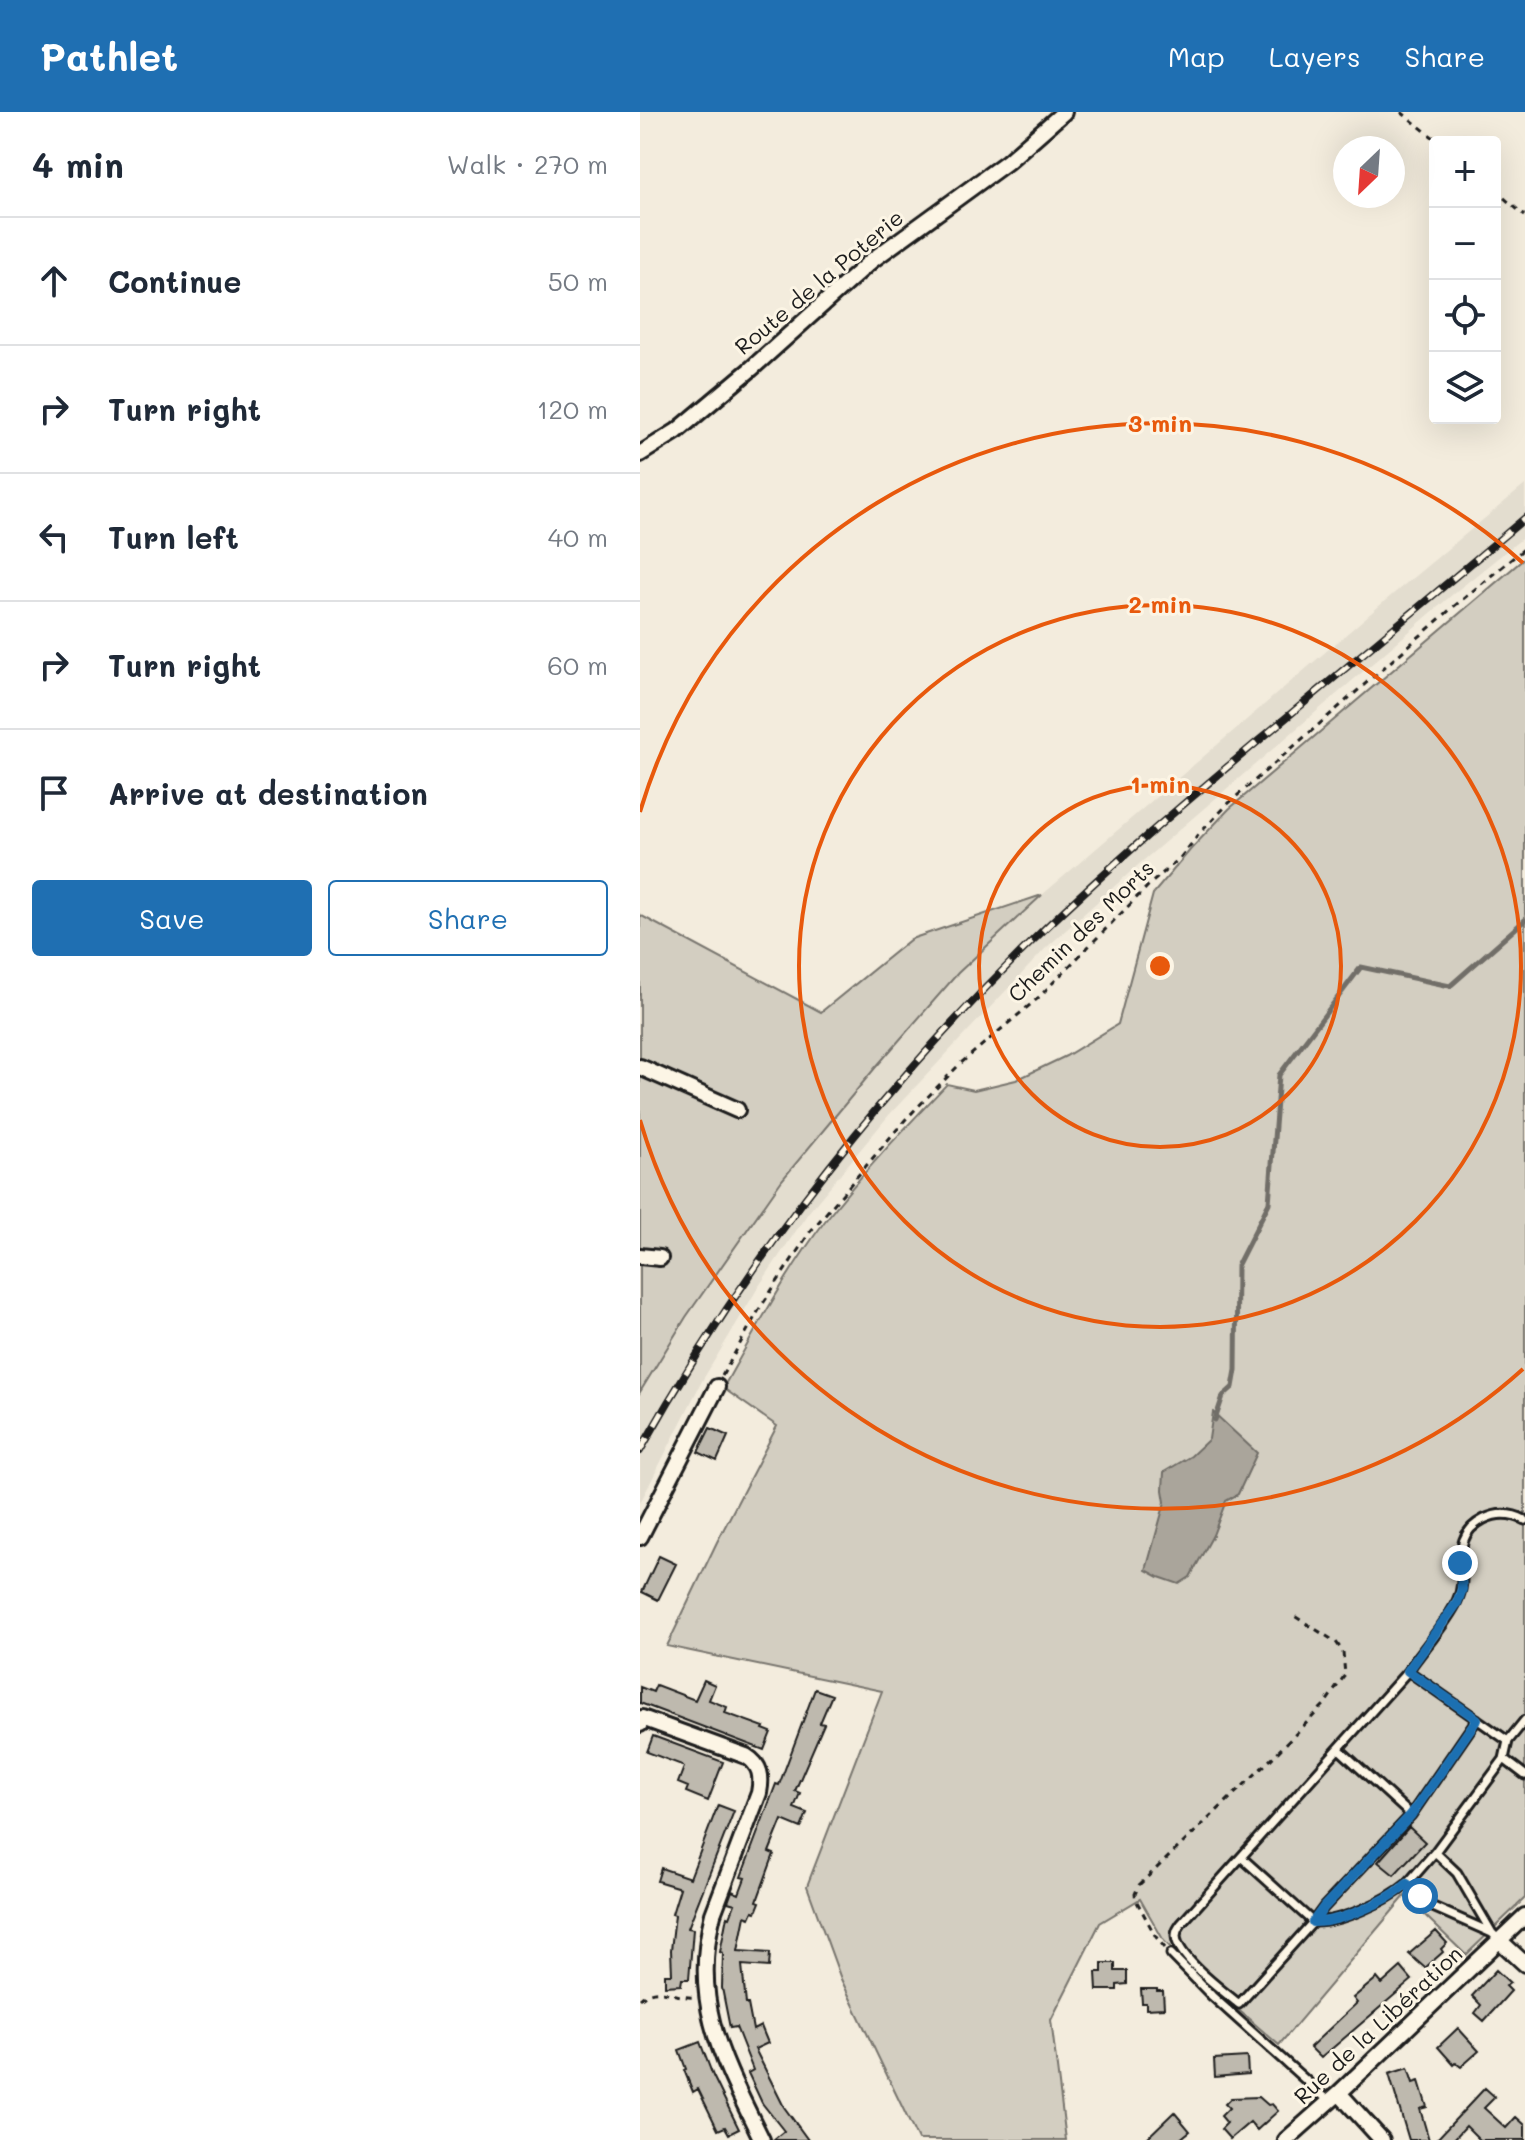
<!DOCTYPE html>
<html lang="en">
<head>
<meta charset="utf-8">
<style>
  body { margin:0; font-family:Mali,sans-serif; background:#f6f6f7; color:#1f2937 }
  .controls { position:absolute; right:24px; top:24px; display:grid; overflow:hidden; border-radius:8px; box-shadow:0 8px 32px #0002 }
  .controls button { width:72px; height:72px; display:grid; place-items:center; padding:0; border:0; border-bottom:2px solid #e0e1e3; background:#fff; color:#1f2937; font:40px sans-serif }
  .compass { position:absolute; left:693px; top:24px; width:72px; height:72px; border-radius:50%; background:#fff; box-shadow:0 8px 32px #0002; rotate:205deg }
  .stop { position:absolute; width:24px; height:24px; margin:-18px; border:6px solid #1f6fb2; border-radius:50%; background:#fff }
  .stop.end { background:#1f6fb2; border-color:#fff; box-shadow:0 2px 8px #0008 }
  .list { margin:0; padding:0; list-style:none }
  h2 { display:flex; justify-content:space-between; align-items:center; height:104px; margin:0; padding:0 32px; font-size:34px }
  h2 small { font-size:26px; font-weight:400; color:#747a83 }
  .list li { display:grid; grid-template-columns:52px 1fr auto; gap:24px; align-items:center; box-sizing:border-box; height:128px; padding:0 32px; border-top:2px solid #e0e1e3 }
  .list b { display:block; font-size:30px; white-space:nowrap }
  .list em { font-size:26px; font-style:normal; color:#747a83 }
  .actions { display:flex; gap:16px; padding:24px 32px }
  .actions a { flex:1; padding:18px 0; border:2px solid #1f6fb2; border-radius:8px; text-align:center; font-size:28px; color:#1f6fb2 }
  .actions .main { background:#1f6fb2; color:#fff }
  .icon { flex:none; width:44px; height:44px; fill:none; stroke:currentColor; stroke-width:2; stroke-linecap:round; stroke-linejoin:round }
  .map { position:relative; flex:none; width:885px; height:2028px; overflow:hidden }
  header { display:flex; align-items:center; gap:48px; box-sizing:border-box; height:112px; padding:0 40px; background:#1f6fb2; color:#fff }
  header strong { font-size:38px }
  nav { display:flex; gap:44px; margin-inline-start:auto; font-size:28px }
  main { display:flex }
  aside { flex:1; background:#fff }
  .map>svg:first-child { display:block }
  .built { fill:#e3ddcf }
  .green { fill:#d3cec1; stroke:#78756e; stroke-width:2 }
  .water { fill:#aaa59b; stroke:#716e68; stroke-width:2 }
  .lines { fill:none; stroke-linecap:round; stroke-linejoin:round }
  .stream { stroke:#716e68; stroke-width:5 }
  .building { fill:#beb9ae; stroke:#1c1c1c; stroke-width:2 }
  .service-casing { stroke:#1c1c1c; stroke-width:13 }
  .minor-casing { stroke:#1c1c1c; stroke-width:20 }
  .path { stroke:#1c1c1c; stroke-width:3; stroke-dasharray:6 6; stroke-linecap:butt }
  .service { stroke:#fcf5e5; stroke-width:7 }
  .minor { stroke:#fcf5e5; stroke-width:14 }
  .rail-casing { stroke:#1c1c1c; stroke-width:8 }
  .rail { stroke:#fcf5e5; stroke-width:5; stroke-dasharray:15; stroke-linecap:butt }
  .route { stroke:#1f6fb2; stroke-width:10 }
  .ring { fill:none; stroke:#e8590c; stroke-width:4 }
  .labels { text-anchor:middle; stroke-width:6; stroke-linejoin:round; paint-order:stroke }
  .street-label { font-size:22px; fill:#1c1c1c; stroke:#fcf5e5 }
  .centre { fill:#e8590c; stroke:#fcf5e5; stroke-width:4 }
  .ring-label { font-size:24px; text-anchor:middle; font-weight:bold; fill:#e8590c; stroke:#fcf5e5; stroke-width:6; stroke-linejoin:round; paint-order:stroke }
</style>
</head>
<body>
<header>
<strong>Pathlet</strong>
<nav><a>Map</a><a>Layers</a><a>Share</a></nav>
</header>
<main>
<aside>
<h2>4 min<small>Walk · 270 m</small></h2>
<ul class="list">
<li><svg class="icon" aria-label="ahead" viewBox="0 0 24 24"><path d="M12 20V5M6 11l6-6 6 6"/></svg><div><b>Continue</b></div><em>50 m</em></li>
<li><svg class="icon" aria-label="right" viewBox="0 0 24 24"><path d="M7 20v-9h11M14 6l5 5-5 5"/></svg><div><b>Turn right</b></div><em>120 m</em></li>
<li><svg class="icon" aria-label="left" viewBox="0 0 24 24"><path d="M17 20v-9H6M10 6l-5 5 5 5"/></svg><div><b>Turn left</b></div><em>40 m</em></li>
<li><svg class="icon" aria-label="right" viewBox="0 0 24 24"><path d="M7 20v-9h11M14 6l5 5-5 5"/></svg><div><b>Turn right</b></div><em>60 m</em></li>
<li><svg class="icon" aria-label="arrive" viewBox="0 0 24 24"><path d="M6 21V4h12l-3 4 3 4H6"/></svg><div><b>Arrive at destination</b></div></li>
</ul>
<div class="actions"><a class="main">Save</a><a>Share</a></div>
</aside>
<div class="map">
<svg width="885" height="2028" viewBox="0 0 885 2028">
  <rect width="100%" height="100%" fill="#f3ecdd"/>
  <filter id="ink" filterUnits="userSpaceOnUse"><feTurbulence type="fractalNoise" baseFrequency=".0125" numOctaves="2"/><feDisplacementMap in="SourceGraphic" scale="16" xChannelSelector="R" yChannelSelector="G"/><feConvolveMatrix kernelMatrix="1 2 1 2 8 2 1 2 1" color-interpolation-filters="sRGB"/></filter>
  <g filter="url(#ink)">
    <path class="built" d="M 885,373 L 885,424 L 813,482 L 497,754 L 406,836 L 249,1003 L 168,1101 L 119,1174 L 62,1269 L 0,1391 L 0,1280 L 46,1205 L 142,1068 L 235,956 L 318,861 L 402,783 L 752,483 Z"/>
    <path class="green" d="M 885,446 L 885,1786 L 826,1843 L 765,1784 L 639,1933 L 557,1862 L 524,1829 L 500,1787 L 460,1811 L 411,1908 L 426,2028 L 278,2028 L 201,1867 L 167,1774 L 242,1579 L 27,1534 L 77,1430 L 137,1314 L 83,1276 C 115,1219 146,1161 185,1109 C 222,1061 265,1016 307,972 L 334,978 L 376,968 L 426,944 L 478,912 L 513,782 L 551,737 L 589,697 Z
      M 402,783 L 318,861 L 235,956 L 142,1068 L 46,1205 L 0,1280 L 0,803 L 181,900 L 271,827 Z"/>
    <path class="water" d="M 573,1300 L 617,1341 L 598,1382 L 586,1389 L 573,1423 L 550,1465 L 539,1472 L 519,1465 L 506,1458 L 525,1390 L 523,1378 L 524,1360 L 551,1344 L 569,1327 Z"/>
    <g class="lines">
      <path class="stream" d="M 575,1308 L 583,1284 L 593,1275 L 596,1258 L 597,1154 L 629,1091 L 639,963 L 721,855 L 810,874 L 885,808"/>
    </g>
    <path class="building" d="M 70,1316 L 88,1324 L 77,1349 L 58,1340 Z
      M 19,1444 L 36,1452 L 18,1488 L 2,1480 Z
      M 64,1568 L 75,1573 L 69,1588 L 87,1595 L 85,1601 L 124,1615 L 123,1617 L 131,1620 L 124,1638 L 0,1591 L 0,1575 L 13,1580 L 16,1573 L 55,1588 Z
      M 175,1577 L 192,1583 L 180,1611 L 184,1612 L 155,1679 L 160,1681 L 154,1696 L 167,1701 L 161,1716 L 142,1708 L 129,1740 L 134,1742 L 117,1789 L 120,1790 L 116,1800 L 113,1799 L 110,1806 L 105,1804 L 98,1839 L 130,1841 L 129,1855 L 102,1853 L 106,1892 L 108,1892 L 113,1918 L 121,1914 L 128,1931 L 115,1937 L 144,1995 L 168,2028 L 133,2028 L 144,2019 L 122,1991 L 108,1961 L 113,1958 L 96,1915 L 90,1916 L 82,1876 L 83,1841 L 80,1840 L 87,1804 L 90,1805 L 95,1792 L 88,1790 L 92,1779 L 99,1782 L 105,1766 L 101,1765 L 136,1672 L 139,1673 Z
      M 13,1624 L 83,1650 L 68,1689 L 46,1680 L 48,1675 L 38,1671 L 44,1655 L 42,1653 L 7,1640 Z
      M 78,1693 L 94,1699 L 48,1816 L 53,1817 L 49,1867 L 42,1867 L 41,1873 L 25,1874 L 25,1862 L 32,1862 L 31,1838 L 35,1803 L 32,1802 L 40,1776 L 17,1769 L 21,1756 L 50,1766 Z
      M 769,1715 L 785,1730 L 754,1763 L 738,1750 Z
      M 796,1819 L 807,1831 L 801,1837 L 803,1840 L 785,1856 L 769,1842 Z
      M 462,1851 L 475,1851 L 475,1859 L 487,1859 L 487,1872 L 477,1873 L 477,1878 L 457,1878 L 456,1860 L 462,1860 Z
      M 761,1855 L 772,1868 L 681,1946 L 670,1935 L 717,1891 L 713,1886 L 737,1866 L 742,1872 Z
      M 856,1858 L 870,1871 L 866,1874 L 871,1879 L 844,1909 L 835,1901 L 841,1893 L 832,1884 Z
      M 501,1877 L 517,1877 L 517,1879 L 523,1879 L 524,1896 L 506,1897 L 506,1891 L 502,1891 Z
      M 818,1916 L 839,1939 L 821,1955 L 816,1951 L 814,1953 L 798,1935 Z
      M 60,1930 L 73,1964 L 99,2017 L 89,2022 L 85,2015 L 78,2018 L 58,1977 L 53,1980 L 44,1958 L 46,1957 L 39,1938 Z
      M 607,1945 L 608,1962 L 575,1965 L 574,1947 Z
      M 768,1956 L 773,1971 L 779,1969 L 787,1995 L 780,1997 L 789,2028 L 769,2028 L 749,1962 Z
      M 845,1976 L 855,1985 L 844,1996 L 866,2016 L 876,2005 L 885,2013 L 885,2028 L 840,2028 L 826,2014 L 813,2028 L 796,2028 Z
      M 619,1985 L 628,1993 L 632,1992 L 638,1999 L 617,2018 L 610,2010 L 590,2027 L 581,2017 L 587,2011 L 581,2004 L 589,1996 L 585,1992 L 591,1986 Z
      M 534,2000 L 550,2019 L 539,2028 L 505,2028 Z"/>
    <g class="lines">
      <defs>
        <path id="service" d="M 768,1559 C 782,1538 807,1511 817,1489 C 832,1460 805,1427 844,1407 C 858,1400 872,1401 885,1408
          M 837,1607 L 771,1703 L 684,1795 L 673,1810 L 599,1892 C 583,1879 537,1845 536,1824 C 536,1818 538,1817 541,1812 L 768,1559 L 868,1629
          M 699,1637 L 771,1703
          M 864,1647 L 885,1663
          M 601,1745 L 673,1810 C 699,1811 747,1789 767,1772 L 793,1795 L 852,1821 L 859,1828
          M 767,1772 L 795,1740
          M 852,1821 L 817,1761 L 795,1740 L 864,1647 L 868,1629 L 885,1608
          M 531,1842 L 572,1884 L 690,1990"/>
        <path id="minor" d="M 0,342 L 37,319 L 111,257 L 231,149 L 367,50 L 424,0
          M 0,955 L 97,998
          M 0,1144 L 20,1146
          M 0,1425 L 77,1275
          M 0,1612 L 2,1606 L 106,1644 C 121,1653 122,1665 119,1681 L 73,1802 C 50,1892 84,1950 122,2028
          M 859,1828 L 885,1852
          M 699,1981 L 742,2028
          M 646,2028 L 699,1981 L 885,1804"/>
      </defs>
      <use href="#service" class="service-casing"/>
      <use href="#minor" class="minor-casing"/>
      <path class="path" d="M 761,0 L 799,30
        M 855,78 L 885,104
        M 82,1264 L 120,1196 L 170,1120 L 265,1008 L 321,951 L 397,887 L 508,774 L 540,746 L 560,721 L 589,691 L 812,496 L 885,436
        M 525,1836 L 516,1825 L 496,1788 L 495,1782 L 499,1773 L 629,1649 L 684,1593 L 705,1563 L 703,1540 L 696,1530 L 651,1502
        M 0,1887 C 18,1871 34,1887 55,1885"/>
      <use href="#service" class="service"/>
      <use href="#minor" class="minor"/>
      <defs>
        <path id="rail" d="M 0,1339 C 103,1155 232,988 382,839 C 462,760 549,687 635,615 C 719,545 802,476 885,406"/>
      </defs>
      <use href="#rail" class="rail-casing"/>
      <use href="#rail" class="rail"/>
    </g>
  </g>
  <g class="lines" filter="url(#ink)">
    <path class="route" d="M 780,1784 L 767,1772 C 748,1789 699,1811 673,1810 L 684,1795 L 771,1703 L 837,1607 L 768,1559 L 817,1491 L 822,1477 L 820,1451"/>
  </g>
  <g class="ring">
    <circle cx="520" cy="854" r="181"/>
    <circle cx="520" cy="854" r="361"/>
    <path d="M883 1257A542 542 0 0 1 0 1008M0 700A542 542 0 0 1 883 451"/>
  </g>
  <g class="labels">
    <g class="street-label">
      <text transform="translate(179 170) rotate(-40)" y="8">Route de la Poterie</text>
      <text transform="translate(441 819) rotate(-44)" y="8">Chemin des Morts</text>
      <text transform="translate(738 1913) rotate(-43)" y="8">Rue de la Libération</text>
    </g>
  </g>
  <circle cx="520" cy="854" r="12" class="centre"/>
  <g class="ring-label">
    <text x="520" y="320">3 min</text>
    <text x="520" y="501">2 min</text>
    <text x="520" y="681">1 min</text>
  </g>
</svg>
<div class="controls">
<button>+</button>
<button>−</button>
<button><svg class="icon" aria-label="locate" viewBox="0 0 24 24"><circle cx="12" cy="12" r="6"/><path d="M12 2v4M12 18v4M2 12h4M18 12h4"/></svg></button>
<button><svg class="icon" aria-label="layers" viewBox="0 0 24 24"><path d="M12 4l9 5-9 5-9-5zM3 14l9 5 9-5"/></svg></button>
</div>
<svg class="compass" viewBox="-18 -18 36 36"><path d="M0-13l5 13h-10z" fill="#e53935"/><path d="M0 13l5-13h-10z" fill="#747a83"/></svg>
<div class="stop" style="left:780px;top:1784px"></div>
<div class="stop end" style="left:820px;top:1451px"></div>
</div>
</main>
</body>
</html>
